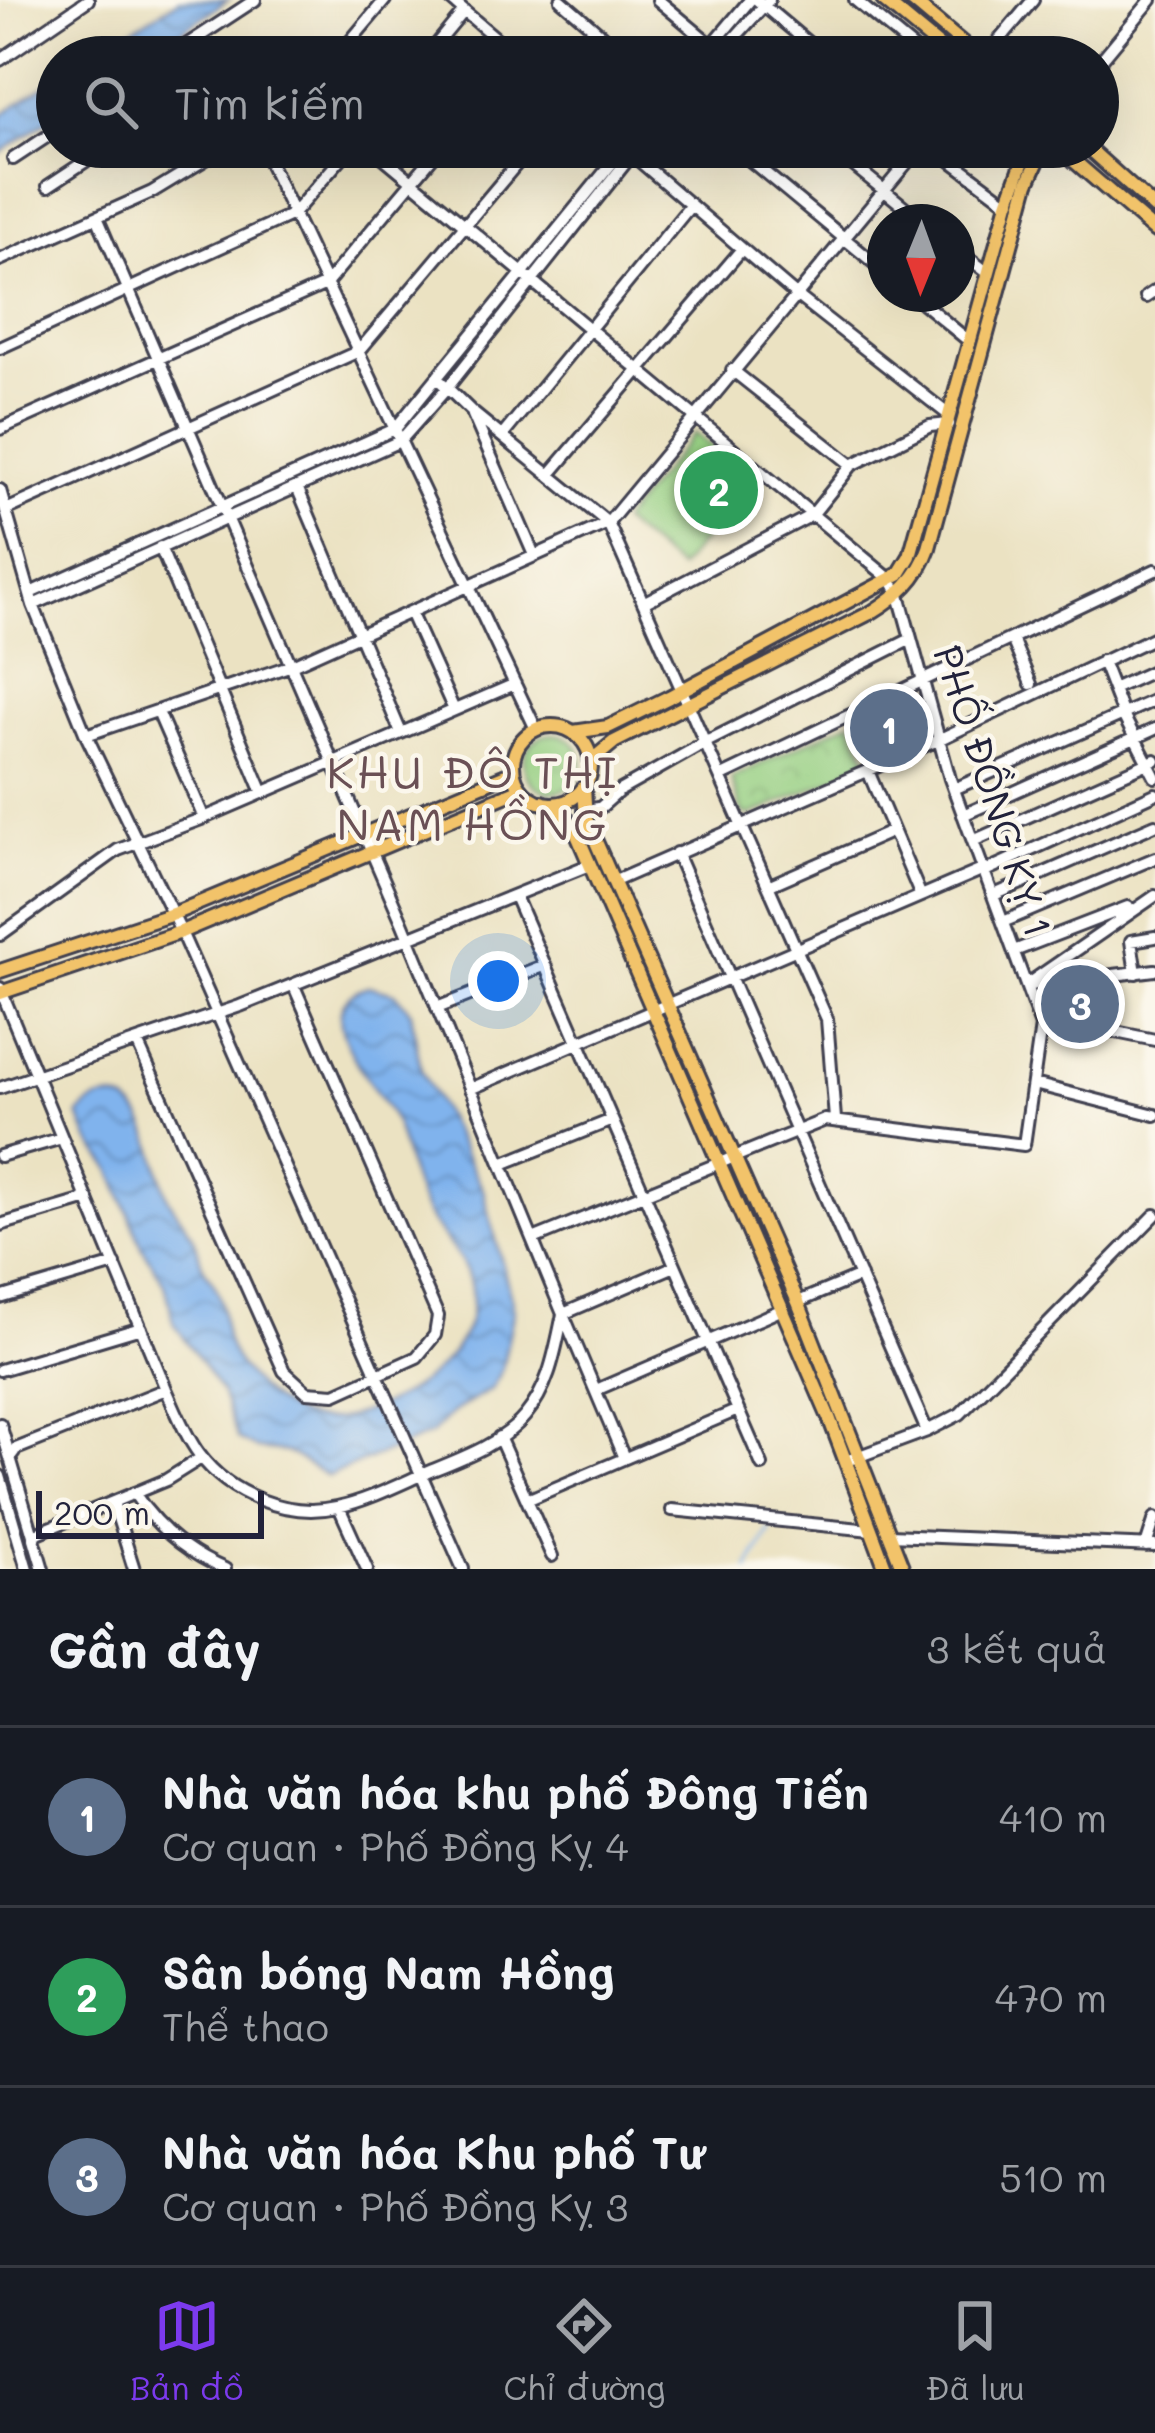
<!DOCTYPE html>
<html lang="vi">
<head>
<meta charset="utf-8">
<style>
  body { margin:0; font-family:Mali,sans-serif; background:#242831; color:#f1f3f6 }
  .compass { position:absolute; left:867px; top:204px; width:108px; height:108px; border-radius:50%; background:#171b24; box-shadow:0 12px 48px #0002; rotate:181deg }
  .scale { position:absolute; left:36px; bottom:30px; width:228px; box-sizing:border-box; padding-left:12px; border:6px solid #22223b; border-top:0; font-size:33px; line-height:42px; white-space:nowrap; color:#22223b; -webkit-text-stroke:9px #fbf7ec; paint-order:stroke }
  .you { position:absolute; left:498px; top:981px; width:42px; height:42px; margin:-30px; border:9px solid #fff; border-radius:50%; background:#1a73e8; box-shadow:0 0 0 18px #1a73e833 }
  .badge { display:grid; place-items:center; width:78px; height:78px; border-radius:50%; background:#7c3aed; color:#fff; font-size:39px; font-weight:700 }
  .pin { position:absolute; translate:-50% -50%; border:6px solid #fff; box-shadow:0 3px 12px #0006 }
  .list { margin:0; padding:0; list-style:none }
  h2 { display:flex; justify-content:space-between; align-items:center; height:156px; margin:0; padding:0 48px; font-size:51px }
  h2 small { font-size:39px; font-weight:400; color:#9ea1a6 }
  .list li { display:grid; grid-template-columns:78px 1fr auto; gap:36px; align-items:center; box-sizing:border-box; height:180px; padding:0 48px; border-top:3px solid #363941 }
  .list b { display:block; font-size:45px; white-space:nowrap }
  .list p { margin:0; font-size:39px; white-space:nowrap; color:#9ea1a6 }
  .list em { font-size:39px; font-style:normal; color:#9ea1a6 }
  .icon { flex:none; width:66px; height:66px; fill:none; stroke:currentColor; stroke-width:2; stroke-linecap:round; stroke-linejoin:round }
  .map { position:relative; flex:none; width:1155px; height:1569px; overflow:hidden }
  .search { position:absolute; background:#171b24; box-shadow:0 12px 48px #0002; left:36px; right:36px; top:36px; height:132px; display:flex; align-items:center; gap:30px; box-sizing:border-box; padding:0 42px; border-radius:66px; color:#9ea1a6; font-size:45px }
  .sheet { height:696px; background:#171b24 }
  nav { display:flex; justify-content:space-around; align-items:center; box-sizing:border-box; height:168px; border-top:3px solid #363941; background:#171b24; font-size:33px; color:#9ea1a6 }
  nav a { display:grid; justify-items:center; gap:6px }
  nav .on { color:#7c3aed }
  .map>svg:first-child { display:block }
  .grass { fill:url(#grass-tufts); stroke:#5c785e; stroke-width:3 }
  .park { fill:url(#park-crowns); stroke:#5c785e; stroke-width:3 }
  .garden { fill:#96cf82; stroke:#5c785e; stroke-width:3 }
  .water { fill:url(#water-waves); stroke:#516a94; stroke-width:3 }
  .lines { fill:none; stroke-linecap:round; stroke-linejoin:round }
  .stream { stroke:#80b3ed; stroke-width:3 }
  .minor-casing { stroke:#403f4f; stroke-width:16 }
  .major-casing { stroke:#403f4f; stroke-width:18 }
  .minor { stroke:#fff; stroke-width:10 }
  .major { stroke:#f2c36a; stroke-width:12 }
  .labels { text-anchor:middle; stroke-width:9; stroke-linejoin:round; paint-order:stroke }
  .street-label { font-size:39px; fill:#22223b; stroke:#fbf7ec }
  .quarter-label { font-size:45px; letter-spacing:3px; fill:#6a5055; stroke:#fbf7ec }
</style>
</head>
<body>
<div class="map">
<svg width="1155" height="1569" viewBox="0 0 1155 1569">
  <defs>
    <pattern id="grass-tufts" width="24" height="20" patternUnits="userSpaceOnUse" patternTransform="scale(3)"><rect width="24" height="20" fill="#96cf82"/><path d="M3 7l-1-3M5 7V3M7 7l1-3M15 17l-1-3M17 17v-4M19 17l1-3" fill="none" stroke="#81b171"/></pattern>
    <pattern id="park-crowns" width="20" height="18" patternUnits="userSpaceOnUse" patternTransform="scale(3)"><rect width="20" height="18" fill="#96cf82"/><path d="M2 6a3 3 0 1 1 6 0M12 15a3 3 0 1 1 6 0" fill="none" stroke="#81b171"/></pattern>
    <pattern id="water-waves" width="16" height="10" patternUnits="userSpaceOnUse" patternTransform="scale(3)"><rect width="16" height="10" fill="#80b3ed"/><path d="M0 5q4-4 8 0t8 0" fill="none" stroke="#6891c1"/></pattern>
  </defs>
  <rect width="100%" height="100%" fill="#fbf7ec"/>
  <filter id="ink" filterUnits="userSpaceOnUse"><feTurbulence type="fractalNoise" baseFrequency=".00833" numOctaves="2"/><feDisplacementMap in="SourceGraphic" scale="24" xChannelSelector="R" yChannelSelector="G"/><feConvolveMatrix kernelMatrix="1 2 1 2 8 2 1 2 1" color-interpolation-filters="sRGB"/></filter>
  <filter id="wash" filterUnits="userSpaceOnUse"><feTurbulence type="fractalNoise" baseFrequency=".004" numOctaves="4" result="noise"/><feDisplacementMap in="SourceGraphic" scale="48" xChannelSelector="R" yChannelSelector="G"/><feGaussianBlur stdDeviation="2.7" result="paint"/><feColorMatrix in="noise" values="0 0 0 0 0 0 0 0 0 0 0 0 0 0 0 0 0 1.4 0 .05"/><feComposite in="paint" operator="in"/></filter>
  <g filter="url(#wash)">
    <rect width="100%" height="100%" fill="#ebe2c2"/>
    <path class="grass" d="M524 763a29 29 0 1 1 58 0a29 29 0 1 1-58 0Z"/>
    <path class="park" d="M 851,721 L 870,763 L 750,816 L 742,813 L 731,778 Z"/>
    <path class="garden" d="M 694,433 L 752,480 L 679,569 L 621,522 Z"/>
    <path class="water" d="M 179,0 L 228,0 L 141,57 L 89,57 Z
      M 57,77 L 57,114 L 0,153 L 0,116 Z
      M 368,986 L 395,993 L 411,1012 L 421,1070 L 483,1189 L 514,1310 L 502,1368 L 492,1389 L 454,1411 L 431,1434 L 328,1476 L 286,1452 L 258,1449 L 238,1439 L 221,1392 L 174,1323 L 165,1284 L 143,1249 L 111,1169 L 89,1140 L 79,1115 C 86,1106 97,1098 110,1098 C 151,1099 155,1163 166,1193 C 172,1210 187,1222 194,1239 C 198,1247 199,1257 202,1265 C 206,1273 212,1280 216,1288 C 226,1311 220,1334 234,1357 C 257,1392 293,1426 337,1419 C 399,1409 492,1350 468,1276 C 459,1250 436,1233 424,1208 C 410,1182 405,1150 395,1122 C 382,1091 298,1008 368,986 Z"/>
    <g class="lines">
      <path class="stream" d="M 748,1569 L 772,1526"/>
    </g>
  </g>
  <g filter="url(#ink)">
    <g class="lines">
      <defs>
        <path id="minor" d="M 451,0 L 518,57
          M 561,0 L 627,57
          M 658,0 L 726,57
          M 757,0 L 825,57
          M 855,0 L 924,57
          M 719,55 L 769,0
          M 168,57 L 255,0
          M 337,57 L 385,0
          M 426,57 L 464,11
          M 702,57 L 750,0
          M 985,57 L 1033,0
          M 0,60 L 88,0
          M 1098,64 L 1151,0
          M 262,147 L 536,729
          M 371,147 L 891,580 L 899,595 L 950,779 L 1041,1026 L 1024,1145 L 825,1120 L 533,1239
          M 734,147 L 885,272
          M 831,147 L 923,222
          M 933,147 L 1008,203
          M 630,153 L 796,295 L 949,415
          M 13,159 L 57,130
          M 48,186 L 107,147
          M 957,249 L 988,273
          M 0,260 L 152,192 L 226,147
          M 912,294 L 970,342
          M 1146,297 L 1155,291
          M 0,348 L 293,214 L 351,147
          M 732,370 L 852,465
          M 438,379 L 472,412 L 608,523 L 827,1019 L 835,1119
          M 473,415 L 534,555
          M 0,429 L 326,284 L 441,147
          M 503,435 L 691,205
          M 551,473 L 742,249
          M 297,487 L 401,733
          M 0,490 L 33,605 L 86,735 L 181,932 L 463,1569
          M 6,510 L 359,351 L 531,147
          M 160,547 L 263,793
          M 30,593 L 395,429 L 625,147
          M 645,602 L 812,515 L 852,465 L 930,426 L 949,424
          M 33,605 L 400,441 L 448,387 L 638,147
          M 410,612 L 454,710
          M 1012,639 L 1031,684
          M 1102,661 L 1123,715 L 1155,777
          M 1113,689 L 1155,670
          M 158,712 L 204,818
          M 86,735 L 292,665 L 608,523 L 920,147
          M 868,771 L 920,894
          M 722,776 L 1155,570
          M 954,789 L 1155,700
          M 584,811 L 601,807 L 619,791 L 706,742 L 911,639
          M 963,815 L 1155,729
          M 973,841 L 1155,760
          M 676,853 L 927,1431
          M 985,871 L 1155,794
          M 615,881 L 938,740 L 1155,637
          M 770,885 L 893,831
          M 994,895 L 1155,825
          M 515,896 L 738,1410
          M 1003,922 L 1155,858
          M 0,935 L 118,850 L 204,818 L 515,684
          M 1014,951 L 1128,907
          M 1136,973 L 1131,941 L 1155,937
          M 1026,985 L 1155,896
          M 1030,985 L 1155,970
          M 0,988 L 166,1389 C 176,1411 185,1435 199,1454 C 229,1495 288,1518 337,1507 C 366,1501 396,1486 423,1474 C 457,1460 501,1445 525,1416 C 550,1386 555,1351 563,1314 L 402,922 L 97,217
          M 437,1008 L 545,965
          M 1041,1026 L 1101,1029 L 1155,1040
          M 138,1044 L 284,1371 L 307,1392 L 335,1394 L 417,1357 L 435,1335 L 438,1316 L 294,986
          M 1034,1084 L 1155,1115
          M 0,1088 L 240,1006 L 589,865
          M 470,1089 L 984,869
          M 0,1156 L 62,1138
          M 502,1164 L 612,1120
          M 0,1225 L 88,1199
          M 0,1298 L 115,1264
          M 798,1302 L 860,1276
          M 0,1370 L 141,1328
          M 596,1390 L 783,1309
          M 0,1424 L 43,1569
          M 499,1437 L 552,1556
          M 10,1457 L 16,1449 L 166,1389
          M 624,1458 L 563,1314 L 675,1266
          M 846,1461 L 927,1431 L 960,1414 L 1155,1215
          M 0,1476 L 27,1569
          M 134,1493 C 157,1528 187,1553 225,1569
          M 527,1500 L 738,1410 L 762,1465
          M 113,1502 L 134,1569
          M 339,1507 L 367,1569
          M 672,1510 L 871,1530
          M 33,1535 L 166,1480 L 201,1458
          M 890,1535 L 1155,1546
          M 1146,1546 L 1155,1518"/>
        <path id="major" d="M 883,0 L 952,57
          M 911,0 L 979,57
          M 1058,147 L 1155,231
          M 1087,147 L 1155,208
          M513 765a39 39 0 1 1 78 0a39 39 0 1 1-78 0Z
          M 573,732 L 608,727 L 669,697 L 899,574 L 910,556 L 1008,203 L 1028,147
          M 591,761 L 614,742 L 872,612 C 899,595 918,579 929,548 L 1028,183 L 1044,147
          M 584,787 L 586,819 L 798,1302 L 903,1569
          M 542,802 L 561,810 L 575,830 L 830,1420 L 886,1569
          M 0,971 L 173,914 L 513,772
          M 0,993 L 181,932 L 521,789"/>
      </defs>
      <use href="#minor" class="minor-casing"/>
      <use href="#major" class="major-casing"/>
      <use href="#minor" class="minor"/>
      <use href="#major" class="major"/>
    </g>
  </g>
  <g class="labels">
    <g class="street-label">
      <text transform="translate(993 791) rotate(72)" y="14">PHỐ ĐỒNG KỴ 1</text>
    </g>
    <g class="quarter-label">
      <text x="473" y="789">KHU ĐÔ THỊ<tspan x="473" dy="52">NAM HỒNG</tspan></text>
    </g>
  </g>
</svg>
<svg class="compass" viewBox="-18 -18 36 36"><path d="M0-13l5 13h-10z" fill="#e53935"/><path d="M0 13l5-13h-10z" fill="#9ea1a6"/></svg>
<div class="scale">200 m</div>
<div class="you"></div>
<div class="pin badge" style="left:889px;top:728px;background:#5c6f8a">1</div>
<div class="pin badge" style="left:719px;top:490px;background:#2e9e5b">2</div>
<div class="pin badge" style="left:1080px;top:1004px;background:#5c6f8a">3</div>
<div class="search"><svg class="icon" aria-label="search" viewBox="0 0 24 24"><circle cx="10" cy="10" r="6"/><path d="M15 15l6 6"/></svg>Tìm kiếm</div>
</div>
<section class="sheet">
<h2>Gần đây<small>3 kết quả</small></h2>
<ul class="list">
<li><span class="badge" style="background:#5c6f8a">1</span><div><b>Nhà văn hóa khu phố Đông Tiến</b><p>Cơ quan · Phố Đồng Kỵ 4</p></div><em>410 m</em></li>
<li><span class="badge" style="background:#2e9e5b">2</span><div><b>Sân bóng Nam Hồng</b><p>Thể thao</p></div><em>470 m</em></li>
<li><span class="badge" style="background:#5c6f8a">3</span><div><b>Nhà văn hóa Khu phố Tư</b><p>Cơ quan · Phố Đồng Kỵ 3</p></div><em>510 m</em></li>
</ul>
</section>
<nav>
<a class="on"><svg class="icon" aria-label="map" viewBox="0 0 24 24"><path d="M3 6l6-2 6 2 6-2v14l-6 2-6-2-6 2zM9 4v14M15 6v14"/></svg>Bản đồ</a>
<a><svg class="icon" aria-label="directions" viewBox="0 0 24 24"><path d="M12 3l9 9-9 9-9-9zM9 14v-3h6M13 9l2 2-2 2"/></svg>Chỉ đường</a>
<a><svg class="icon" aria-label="saved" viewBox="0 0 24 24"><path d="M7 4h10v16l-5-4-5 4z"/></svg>Đã lưu</a>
</nav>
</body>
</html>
